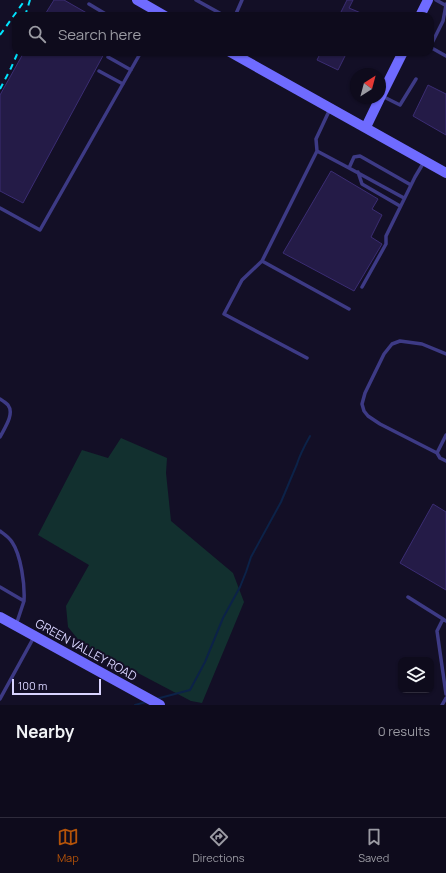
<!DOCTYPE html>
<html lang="en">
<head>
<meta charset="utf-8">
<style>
  body { margin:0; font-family:Manrope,sans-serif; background:#1c1929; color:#f1f3f6 }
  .controls { position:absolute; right:12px; bottom:12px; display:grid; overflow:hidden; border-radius:8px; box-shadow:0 1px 3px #0004 }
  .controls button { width:36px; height:36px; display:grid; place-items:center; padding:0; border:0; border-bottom:1px solid #2e2b3b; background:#0e0b1c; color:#f1f3f6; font:20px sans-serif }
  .compass { position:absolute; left:350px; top:68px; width:36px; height:36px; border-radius:50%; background:#0e0b1c; box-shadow:0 1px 3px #0004; rotate:36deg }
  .scale { position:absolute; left:12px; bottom:10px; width:89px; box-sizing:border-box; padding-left:4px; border:2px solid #d9d4ff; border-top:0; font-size:11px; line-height:14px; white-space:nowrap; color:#d9d4ff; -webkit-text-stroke:3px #130f26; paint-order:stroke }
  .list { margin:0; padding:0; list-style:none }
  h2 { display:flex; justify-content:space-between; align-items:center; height:52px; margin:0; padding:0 16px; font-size:17px }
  h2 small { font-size:13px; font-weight:400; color:#9b9ba3 }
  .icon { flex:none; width:22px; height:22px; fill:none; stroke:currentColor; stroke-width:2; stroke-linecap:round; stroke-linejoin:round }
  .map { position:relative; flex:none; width:446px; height:705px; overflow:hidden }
  .search { position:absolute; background:#0e0b1c; box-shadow:0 1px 3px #0004; left:12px; right:12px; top:12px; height:44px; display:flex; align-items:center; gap:10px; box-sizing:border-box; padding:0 14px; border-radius:12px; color:#9b9ba3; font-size:15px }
  .sheet { height:112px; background:#0e0b1c }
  nav { display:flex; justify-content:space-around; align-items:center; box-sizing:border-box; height:56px; border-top:1px solid #2e2b3b; background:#0e0b1c; font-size:11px; color:#9b9ba3 }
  nav a { display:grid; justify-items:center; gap:2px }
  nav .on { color:#b45309 }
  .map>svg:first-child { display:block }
  .green { fill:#12302f }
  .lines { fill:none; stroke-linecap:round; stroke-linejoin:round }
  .stream { stroke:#0c2248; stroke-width:2 }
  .building { fill:#241b47; stroke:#3b2d73 }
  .lane { stroke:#3d3a85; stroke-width:3.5 }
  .secondary { stroke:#6f6bff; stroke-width:10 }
  .rail { stroke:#00e5ff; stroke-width:2; stroke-dasharray:6 5; stroke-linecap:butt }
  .labels { text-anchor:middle; stroke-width:4; stroke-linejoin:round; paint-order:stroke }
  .street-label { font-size:12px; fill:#d9d4ff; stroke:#130f26 }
</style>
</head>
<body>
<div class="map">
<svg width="446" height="705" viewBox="0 0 446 705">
  <rect width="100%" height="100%" fill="#130f26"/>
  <path class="green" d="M 121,438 L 167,458 L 166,473 L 171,521 L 233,573 L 244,602 L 202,703 L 191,701 L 81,643 L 68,627 L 66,606 L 89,565 L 38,535 L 82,450 L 108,458 Z"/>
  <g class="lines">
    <path class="stream" d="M 156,699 L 190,690 L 205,662 L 223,618 L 240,587 L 246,572 L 251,557 L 281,502 L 297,464 C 300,454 305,445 310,436
      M 135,705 L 146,702"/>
  </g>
  <path class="building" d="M 54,0 L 64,0 L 92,16 L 44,16 Z
    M 347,0 L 353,0 L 349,8 L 368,16 L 339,16 Z
    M 24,52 L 105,52 L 23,203 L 0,191 L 0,95 Z
    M 321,52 L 347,52 L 338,70 L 317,60 Z
    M 428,85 L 446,94 L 446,135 L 413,116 Z
    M 331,171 L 378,199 L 372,209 L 382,215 L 371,237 L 382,244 L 354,291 L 283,253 Z
    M 433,504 L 446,512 L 446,590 L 400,563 Z"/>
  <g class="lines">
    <path class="lane" d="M 196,0 L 225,16
      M 436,0 L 445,5 L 446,4
      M 89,4 L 109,16
      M 235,16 L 242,0
      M 430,47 L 443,21 L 446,5
      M 430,47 L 446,56
      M 108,57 L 131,70
      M 99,71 L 123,84
      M 382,96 L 400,105 L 416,79
      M 330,109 L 316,139 L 317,151 L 262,261 L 349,309
      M 317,151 L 349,168
      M 358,172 L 362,184 L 400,206
      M 404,198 L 349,168 L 354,157 L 360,156 L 411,185
      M 0,208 L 40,230 L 141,52
      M 262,261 L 242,280 L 224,314 L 307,358
      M 362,287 L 386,244 L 386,236 L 415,177 L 424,162
      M 0,399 C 3,401 6,403 8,405 C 15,414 4,429 0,437
      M 446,435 L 437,453 L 440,458 L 446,461
      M 437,453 L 380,424 L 368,416 L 364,411 L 362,404 L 365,393 L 384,354 L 392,344 L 400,341 L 422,344 L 446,354
      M 0,531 C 4,534 9,537 12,542 C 21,555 25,585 24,601
      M 0,587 L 24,601 L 16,625
      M 408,597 L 443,619
      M 446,621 L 443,619 L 437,631 L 446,694
      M 0,699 L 34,637
      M 442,705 L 446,698"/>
    <path class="secondary" d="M 137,0 L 165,16
      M 420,16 L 428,0
      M 230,52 L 446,173
      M 380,98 L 403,52
      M 366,127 L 380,98
      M 0,617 L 160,705"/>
    <path class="rail" d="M 25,16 L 30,0
      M 0,35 L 25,0
      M 0,89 L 11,68 L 18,52"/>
  </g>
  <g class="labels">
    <g class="street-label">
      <text transform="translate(86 650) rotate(29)" y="4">GREEN VALLEY ROAD</text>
    </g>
  </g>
</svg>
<div class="controls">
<button><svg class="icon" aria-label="layers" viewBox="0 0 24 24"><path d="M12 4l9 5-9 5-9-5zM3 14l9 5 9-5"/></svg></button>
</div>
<svg class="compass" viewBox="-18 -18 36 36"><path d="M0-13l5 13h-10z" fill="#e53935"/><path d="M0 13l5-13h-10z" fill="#9b9ba3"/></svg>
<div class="scale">100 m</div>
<div class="search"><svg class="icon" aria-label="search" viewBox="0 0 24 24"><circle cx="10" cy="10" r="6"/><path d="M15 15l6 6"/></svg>Search here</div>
</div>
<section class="sheet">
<h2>Nearby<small>0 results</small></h2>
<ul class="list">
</ul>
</section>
<nav>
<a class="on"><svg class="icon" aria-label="map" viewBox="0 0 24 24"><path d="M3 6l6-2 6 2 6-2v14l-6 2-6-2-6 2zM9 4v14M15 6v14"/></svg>Map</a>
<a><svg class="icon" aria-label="directions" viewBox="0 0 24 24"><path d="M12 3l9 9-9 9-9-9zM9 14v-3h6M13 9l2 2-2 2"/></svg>Directions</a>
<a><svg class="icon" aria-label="saved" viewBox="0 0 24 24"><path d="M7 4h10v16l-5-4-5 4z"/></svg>Saved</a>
</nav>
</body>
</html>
